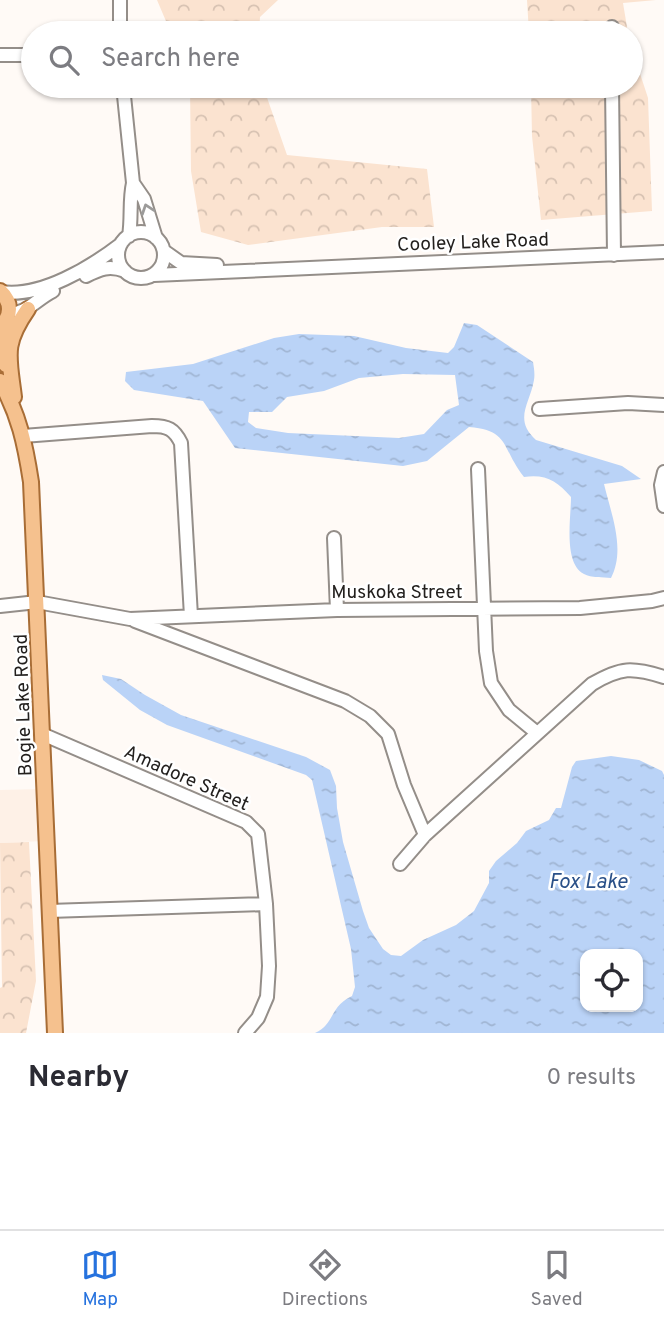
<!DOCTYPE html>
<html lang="en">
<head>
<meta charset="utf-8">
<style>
  body { margin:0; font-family:Overpass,sans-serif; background:#f2f2f3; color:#2b2b33 }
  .controls { position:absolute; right:21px; bottom:21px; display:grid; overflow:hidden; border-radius:14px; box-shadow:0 2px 5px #0004 }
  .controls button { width:63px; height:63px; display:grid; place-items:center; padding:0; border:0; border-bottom:2px solid #e1e1e2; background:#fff; color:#2b2b33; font:35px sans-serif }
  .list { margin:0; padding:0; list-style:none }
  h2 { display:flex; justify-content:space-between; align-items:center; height:91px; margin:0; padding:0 28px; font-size:30px }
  h2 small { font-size:23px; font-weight:400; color:#7c7c81 }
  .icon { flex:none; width:38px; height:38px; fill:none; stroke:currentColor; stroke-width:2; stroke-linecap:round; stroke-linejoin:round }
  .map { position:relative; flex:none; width:664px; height:1033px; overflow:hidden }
  .search { position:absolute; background:#fff; box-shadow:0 2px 5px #0004; left:21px; right:21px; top:21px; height:77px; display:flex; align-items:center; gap:18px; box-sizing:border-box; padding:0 24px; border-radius:38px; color:#7c7c81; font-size:26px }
  .sheet { height:196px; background:#fff }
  nav { display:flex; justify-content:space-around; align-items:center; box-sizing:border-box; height:98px; border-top:2px solid #e1e1e2; background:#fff; font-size:19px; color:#7c7c81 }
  nav a { display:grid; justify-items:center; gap:4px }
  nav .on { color:#2672de }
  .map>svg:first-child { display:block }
  .built { fill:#fef1e7 }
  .forest { fill:url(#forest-crowns) }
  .water { fill:url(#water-ripples); fill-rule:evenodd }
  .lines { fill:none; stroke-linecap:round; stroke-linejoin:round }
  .minor-casing { stroke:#948e89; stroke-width:16 }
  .major-casing { stroke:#a86d36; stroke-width:18 }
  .minor { stroke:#fff; stroke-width:12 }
  .major { stroke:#f5c18e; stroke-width:14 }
  .oneway { stroke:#9c9b9a }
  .labels { text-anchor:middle; stroke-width:5; stroke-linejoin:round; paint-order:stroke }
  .street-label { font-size:19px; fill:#23201e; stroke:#fff }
  .water-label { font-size:21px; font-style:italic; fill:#2a5088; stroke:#fff }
</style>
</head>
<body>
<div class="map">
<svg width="664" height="1033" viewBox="0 0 664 1033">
  <defs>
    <pattern id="forest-crowns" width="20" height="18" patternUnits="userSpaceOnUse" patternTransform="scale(1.75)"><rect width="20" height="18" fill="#fbe3d0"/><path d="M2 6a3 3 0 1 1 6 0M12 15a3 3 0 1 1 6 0" fill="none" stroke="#d7c2b2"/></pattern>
    <pattern id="water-ripples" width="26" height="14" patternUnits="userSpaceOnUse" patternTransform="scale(1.75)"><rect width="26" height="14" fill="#bad3f7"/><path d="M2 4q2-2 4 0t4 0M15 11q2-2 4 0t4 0" fill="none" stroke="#a0b5d3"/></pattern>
  </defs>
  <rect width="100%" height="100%" fill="#fffaf6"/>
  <path class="built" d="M 41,789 L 44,841 L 0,843 L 0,790 Z"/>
  <path class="forest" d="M 157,0 L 278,0 L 260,17 L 259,33 L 171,33 Z
    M 527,0 L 656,0 L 623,3 L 628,33 L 529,33 Z
    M 631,46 L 648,98 L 652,211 L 541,220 L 532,136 L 531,86 L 631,86 Z
    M 190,86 L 263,86 L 287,155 L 427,169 L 434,227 L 382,227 L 248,245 L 201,232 L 191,171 Z
    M 29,842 L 36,981 L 26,1033 L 0,1033 L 0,988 L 2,987 L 0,843 Z"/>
  <path class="water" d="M 464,323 L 477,325 L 533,362 C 534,368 535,374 534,380 C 530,404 513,419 536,440 L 622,466 L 641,479 L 604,484 C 611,514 626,549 611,578 C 603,577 591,578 584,574 C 563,563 571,518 571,497 C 557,481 546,474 524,477 C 501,448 510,430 469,427 L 427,461 L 403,466 L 235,448 L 203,401 L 134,390 L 125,381 L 126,372 L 193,364 L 274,338 L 299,334 L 354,336 L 406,348 L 448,353 L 454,347 ZM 403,374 L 455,375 L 459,405 L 447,410 L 424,434 L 399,438 L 288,433 L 256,428 L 248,422 L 249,412 L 272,412 L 287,397 L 324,391 L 359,378 Z
    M 102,675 L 121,679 L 145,695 L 181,715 L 306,757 L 330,770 L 336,786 L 337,808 L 343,842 L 363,911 L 369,928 L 383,949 L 391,955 L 401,956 L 423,940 L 456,925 L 474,911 L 489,883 L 489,871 L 496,861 L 517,843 L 526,831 L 549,820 L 556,808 L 561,808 L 572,767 L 576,761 L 611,756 L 639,760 L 662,771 L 664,775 L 664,1033 L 315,1033 C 336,1023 328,1008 352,996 L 355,987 L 351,949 L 312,780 L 306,775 L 167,725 L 140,710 L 103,680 ZM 585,954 L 638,954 L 638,1007 L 585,1007 Z"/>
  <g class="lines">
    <defs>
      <path id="minor" d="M 120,0 L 120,33
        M 612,33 L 612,27
        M 0,55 L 33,55
        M 123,86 L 133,183 C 129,201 132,218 129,236
        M 612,86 L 614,255
        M 133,183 L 144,199 L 156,238
        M118 255a23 23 0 1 1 46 0a23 23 0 1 1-46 0Z
        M 164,251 L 181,263 L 217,265
        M 154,275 L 664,252
        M 86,276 C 100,269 109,265 125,271
        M 1,292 C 41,298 91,267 121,244
        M 19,312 C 32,308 40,297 53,291
        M 539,409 L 628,403 L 664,405
        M 23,436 L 152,426 C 168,426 174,429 181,443 L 191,616
        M 478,469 L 486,651 L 491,683 L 509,710 L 537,733
        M 664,472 L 661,485 L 664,506
        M 334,538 L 337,610
        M 0,606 L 37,602 L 130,619 L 337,610 L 580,608 L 652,601 L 664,598
        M 135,621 L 345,701 L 370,716 L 388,734 L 404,785 L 425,835
        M 42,734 L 246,822 L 258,834 L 266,904 L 269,966 L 267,997 L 258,1018 L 245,1033
        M 400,864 L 425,835 L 592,684 C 621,667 632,667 664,677
        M 49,911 L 266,904"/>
      <path id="major" d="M 0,291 C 12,302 12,316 0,327
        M 5,323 L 0,347 L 6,365
        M 0,381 C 19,415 25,443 31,482 L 55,1033
        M 14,397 C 9,356 3,345 28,309"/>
    </defs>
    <use href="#minor" class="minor-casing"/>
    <use href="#major" class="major-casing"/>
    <use href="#minor" class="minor"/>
    <use href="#major" class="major"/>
  </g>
  <defs><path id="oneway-chevron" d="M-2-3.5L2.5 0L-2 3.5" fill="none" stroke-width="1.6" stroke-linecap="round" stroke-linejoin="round" transform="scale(1.75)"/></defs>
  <use class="oneway" href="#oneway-chevron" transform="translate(147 209) rotate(-109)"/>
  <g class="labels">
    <g class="street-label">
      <text transform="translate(473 241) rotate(-2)" y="7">Cooley Lake Road</text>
      <text x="397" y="598">Muskoka Street</text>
      <text transform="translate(22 705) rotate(-92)" y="7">Bogie Lake Road</text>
      <text transform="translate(187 777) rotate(24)" y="7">Amadore Street</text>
    </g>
    <g class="water-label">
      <text x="588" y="888">Fox Lake</text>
    </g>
  </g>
</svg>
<div class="controls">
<button><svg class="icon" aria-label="locate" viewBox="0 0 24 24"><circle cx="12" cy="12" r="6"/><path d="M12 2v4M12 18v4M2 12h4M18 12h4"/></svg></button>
</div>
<div class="search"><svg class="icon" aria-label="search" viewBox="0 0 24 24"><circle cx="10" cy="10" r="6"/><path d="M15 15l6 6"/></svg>Search here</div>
</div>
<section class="sheet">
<h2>Nearby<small>0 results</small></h2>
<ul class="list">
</ul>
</section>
<nav>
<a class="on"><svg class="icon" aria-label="map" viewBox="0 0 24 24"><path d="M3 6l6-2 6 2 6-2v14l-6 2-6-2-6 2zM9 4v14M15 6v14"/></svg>Map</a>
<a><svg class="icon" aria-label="directions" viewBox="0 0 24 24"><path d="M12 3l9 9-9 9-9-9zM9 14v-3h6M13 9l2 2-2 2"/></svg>Directions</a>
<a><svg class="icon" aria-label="saved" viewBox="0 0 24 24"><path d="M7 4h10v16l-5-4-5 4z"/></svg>Saved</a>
</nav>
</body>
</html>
